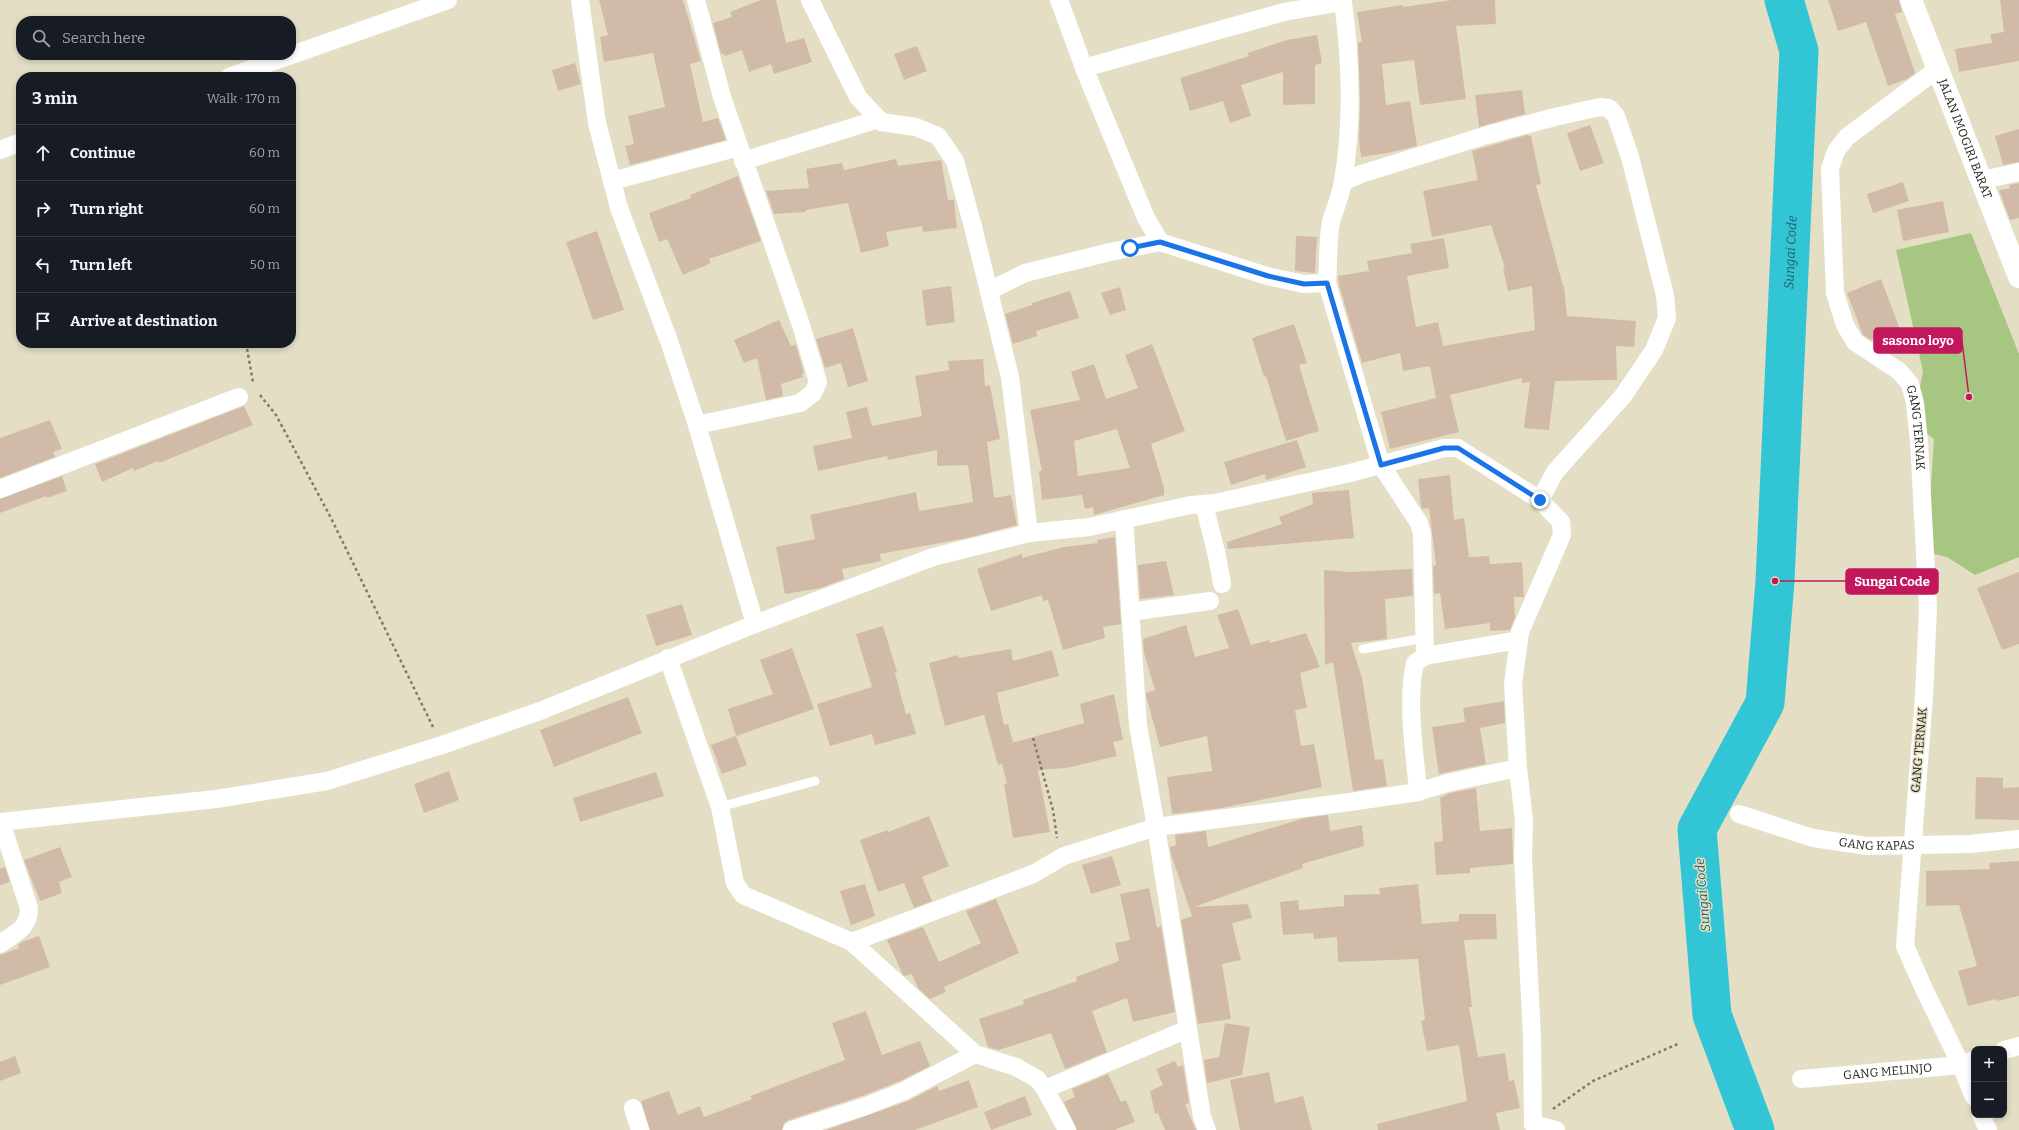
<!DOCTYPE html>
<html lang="en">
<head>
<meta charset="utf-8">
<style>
  body { margin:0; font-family:Bitter,serif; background:#20242c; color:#f1f3f6 }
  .controls { position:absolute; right:12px; bottom:12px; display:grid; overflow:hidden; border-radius:8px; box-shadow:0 2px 6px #0003 }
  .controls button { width:36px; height:36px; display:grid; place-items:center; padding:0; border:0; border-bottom:1px solid #363941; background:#171b24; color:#f1f3f6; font:20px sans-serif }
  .stop { position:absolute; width:12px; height:12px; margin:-9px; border:3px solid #1a73e8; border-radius:50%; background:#fff }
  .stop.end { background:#1a73e8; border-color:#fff; box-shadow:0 1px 4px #0008 }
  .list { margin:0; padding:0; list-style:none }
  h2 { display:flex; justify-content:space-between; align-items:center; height:52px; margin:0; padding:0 16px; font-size:17px }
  h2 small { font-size:13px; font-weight:400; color:#9ea1a6 }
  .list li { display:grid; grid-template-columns:26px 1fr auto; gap:12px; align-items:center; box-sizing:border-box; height:56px; padding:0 16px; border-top:1px solid #363941 }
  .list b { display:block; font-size:15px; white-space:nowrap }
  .list em { font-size:13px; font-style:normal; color:#9ea1a6 }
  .icon { flex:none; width:22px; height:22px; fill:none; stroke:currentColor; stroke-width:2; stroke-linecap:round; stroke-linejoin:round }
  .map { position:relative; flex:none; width:2019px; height:1130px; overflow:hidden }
  .search { position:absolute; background:#171b24; box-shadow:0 2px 6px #0003; left:16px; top:16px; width:280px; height:44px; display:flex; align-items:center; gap:10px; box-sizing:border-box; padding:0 14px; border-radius:16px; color:#9ea1a6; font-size:15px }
  .panel { position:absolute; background:#171b24; box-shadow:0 2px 6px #0003; left:16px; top:72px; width:280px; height:276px; border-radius:16px }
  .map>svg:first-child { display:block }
  .green { fill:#a7c681 }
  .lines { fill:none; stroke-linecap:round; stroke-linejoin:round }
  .river { stroke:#32c5d5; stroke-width:39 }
  .building { fill:#d1bba8; fill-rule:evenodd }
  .path { stroke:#7f7c6a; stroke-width:2.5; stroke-dasharray:3 3; stroke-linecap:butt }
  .lane { stroke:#fff; stroke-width:9 }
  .street { stroke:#fff; stroke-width:18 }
  .secondary { stroke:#fff; stroke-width:22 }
  .route { stroke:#1a73e8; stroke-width:5 }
  .labels { text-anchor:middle; stroke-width:3; stroke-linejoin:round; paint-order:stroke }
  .street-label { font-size:12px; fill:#1f1e14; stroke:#e4dfc4 }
  .water-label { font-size:13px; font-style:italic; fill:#265f65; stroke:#e4dfc4 }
  .leader { fill:none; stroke:#c2185b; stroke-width:1.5 }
  .callout-dot { fill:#c2185b; stroke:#e4dfc4; stroke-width:1.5 }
  .callout { fill:#c2185b; stroke:#c2185b; stroke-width:1.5 }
  .callout-label { font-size:13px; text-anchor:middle; font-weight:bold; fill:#fff }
</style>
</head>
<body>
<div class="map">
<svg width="2019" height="1130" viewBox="0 0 2019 1130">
  <rect width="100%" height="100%" fill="#e4dfc4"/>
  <path class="green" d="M 1971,233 L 2019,354 L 2019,557 L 1975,575 L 1947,557 L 1934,554 L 1928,535 L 1934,439 L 1913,424 L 1923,371 L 1896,250 Z"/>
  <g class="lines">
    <path class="river" id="s1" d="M 1755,1130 L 1712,1015 L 1697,829 L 1765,703 L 1775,581 L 1799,51 L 1784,0"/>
  </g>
  <path class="building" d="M 599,0 L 683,0 L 701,61 L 690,64 L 703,122 L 718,118 L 726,140 L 630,165 L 625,146 L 634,144 L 628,116 L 665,107 L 653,53 L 604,62 L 600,37 L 608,35 Z
    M 761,0 L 776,0 L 786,43 L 804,38 L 812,62 L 774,74 L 771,64 L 749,72 L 742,50 L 725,56 L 724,54 L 721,54 L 713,23 L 732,17 L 730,12 Z
    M 1452,0 L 1495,0 L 1496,24 L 1456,26 L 1466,99 L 1420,105 L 1414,60 L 1382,64 L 1386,105 L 1410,101 L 1417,146 L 1388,153 L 1361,157 L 1359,140 L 1360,103 L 1358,42 L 1362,42 L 1357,12 L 1403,5 L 1403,7 Z
    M 1828,0 L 1899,0 L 1902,12 L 1895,14 L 1915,73 L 1907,79 L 1888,86 L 1866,22 L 1838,31 Z
    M 2000,0 L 2019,0 L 2019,61 L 1959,72 L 1955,49 L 1992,43 L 1990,34 L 2004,32 Z
    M 1317,35 L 1322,63 L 1315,65 L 1315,104 L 1283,105 L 1283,72 L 1241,85 L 1251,116 L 1230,123 L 1223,101 L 1190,111 L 1180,78 L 1249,56 L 1247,53 L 1287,40 Z
    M 917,46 L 927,71 L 904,80 L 894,54 Z
    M 575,63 L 581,84 L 558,91 L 552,70 Z
    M 1522,90 L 1525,114 L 1479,127 L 1475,95 Z
    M 1590,125 L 1604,163 L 1580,171 L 1567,133 Z
    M 2019,129 L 2019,162 L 2003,165 L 1995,136 Z
    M 1527,135 L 1531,136 L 1541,184 L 1536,185 L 1563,286 L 1564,286 L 1567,316 L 1636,321 L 1634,347 L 1616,346 L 1617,380 L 1555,381 L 1549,430 L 1524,428 L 1530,382 L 1522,383 L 1522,378 L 1450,395 L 1459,432 L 1390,449 L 1381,412 L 1436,398 L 1430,366 L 1403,371 L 1400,353 L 1362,363 L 1339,285 L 1338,276 L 1369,271 L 1367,261 L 1412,253 L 1410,244 L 1444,238 L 1449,268 L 1407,276 L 1416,327 L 1438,322 L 1443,346 L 1535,330 L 1532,286 L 1508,291 L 1503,268 L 1505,268 L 1491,225 L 1432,237 L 1423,191 L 1478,180 L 1472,151 Z
    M 896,159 L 898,166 L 941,160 L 948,200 L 954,200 L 957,228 L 923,232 L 922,226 L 886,232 L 889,246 L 861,253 L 848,203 L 806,210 L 806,212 L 774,214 L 766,191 L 809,188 L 806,169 L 842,163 L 844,170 Z
    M 738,176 L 761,241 L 709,259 L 711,263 L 683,275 L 667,239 L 659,242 L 649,213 L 691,198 L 690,195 Z
    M 1903,182 L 1909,201 L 1873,213 L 1867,194 Z
    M 2019,183 L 2019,218 L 2010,220 L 1999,190 L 2010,188 L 2009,185 Z
    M 1943,201 L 1949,232 L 1903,241 L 1897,210 Z
    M 597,231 L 624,310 L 593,320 L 566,242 Z
    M 1296,236 L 1317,237 L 1315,273 L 1295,271 Z
    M 1881,279 L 1900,329 L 1871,340 L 1863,335 L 1847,293 Z
    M 951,286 L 955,322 L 926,326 L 922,290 Z
    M 1120,287 L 1126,310 L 1110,315 L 1101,293 Z
    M 1070,291 L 1079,318 L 1036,331 L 1037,336 L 1013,344 L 1005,314 L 1032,305 L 1032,303 Z
    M 779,320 L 791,346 L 796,345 L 804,373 L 802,374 L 803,377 L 781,384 L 783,396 L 766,400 L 757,358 L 744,363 L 734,340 Z
    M 1294,324 L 1307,363 L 1299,365 L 1319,431 L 1286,441 L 1266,376 L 1264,377 L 1252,338 Z
    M 853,328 L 868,381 L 848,387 L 841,363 L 825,368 L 816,339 Z
    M 1152,344 L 1185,431 L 1151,444 L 1164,488 L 1164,495 L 1094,515 L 1093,507 L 1085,509 L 1082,495 L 1042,500 L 1039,471 L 1042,471 L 1030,410 L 1080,400 L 1071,372 L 1094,364 L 1106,399 L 1138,388 L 1125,355 ZM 1117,429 L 1130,468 L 1078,476 L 1074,441 Z
    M 983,359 L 985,386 L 990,385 L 1000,439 L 987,442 L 994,498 L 1011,495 L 1017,525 L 967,538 L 880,554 L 881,561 L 842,569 L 844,579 L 821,588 L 785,594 L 776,547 L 815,539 L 810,515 L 916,492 L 919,511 L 973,502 L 968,465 L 937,466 L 937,450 L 888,460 L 887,456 L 818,471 L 813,446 L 852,438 L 846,412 L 867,407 L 872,426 L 922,416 L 915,376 L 949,370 L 948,361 Z
    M 244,406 L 253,425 L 159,463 L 158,461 L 134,471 L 133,468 L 102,482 L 95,464 Z
    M 50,420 L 62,449 L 53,452 L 55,457 L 0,478 L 0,438 Z
    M 1297,440 L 1306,467 L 1266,480 L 1265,474 L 1231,485 L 1224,462 Z
    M 1450,475 L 1454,520 L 1464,518 L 1469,557 L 1489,556 L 1490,564 L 1522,562 L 1524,597 L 1514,597 L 1515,617 L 1510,630 L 1490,631 L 1490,623 L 1445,629 L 1440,593 L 1434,594 L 1433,566 L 1436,565 L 1429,508 L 1422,509 L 1421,507 L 1418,479 Z
    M 62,476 L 67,491 L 47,498 L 46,496 L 0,513 L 0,499 Z
    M 1349,490 L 1354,538 L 1228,549 L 1227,542 L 1282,524 L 1279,517 L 1313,504 L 1312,493 Z
    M 1115,537 L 1121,624 L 1103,627 L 1105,638 L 1063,650 L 1048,600 L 1043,601 L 1042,595 L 991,611 L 977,569 L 1022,554 L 1022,558 L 1064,547 L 1098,543 L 1097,540 Z
    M 1166,561 L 1174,595 L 1140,599 L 1138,565 Z
    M 1412,569 L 1413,596 L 1385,599 L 1387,639 L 1351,643 L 1362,678 L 1375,760 L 1383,759 L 1387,786 L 1353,791 L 1333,662 L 1325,665 L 1324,570 L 1350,572 Z
    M 2019,572 L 2019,644 L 2002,650 L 1977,588 Z
    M 682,604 L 692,635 L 656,646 L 646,615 Z
    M 1238,609 L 1251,645 L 1269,640 L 1270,643 L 1306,633 L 1320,667 L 1300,673 L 1307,708 L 1295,710 L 1301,746 L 1314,744 L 1322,787 L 1222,808 L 1172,814 L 1167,777 L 1212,771 L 1207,736 L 1160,747 L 1147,699 L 1146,693 L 1155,690 L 1144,653 L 1143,639 L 1186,625 L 1195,657 L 1229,648 L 1217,615 Z
    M 883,626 L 897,672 L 895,673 L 906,714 L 910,713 L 916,734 L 875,745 L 872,734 L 830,746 L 817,704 L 872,687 L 856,634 Z
    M 792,648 L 814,709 L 736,736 L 728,709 L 773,694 L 760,660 Z
    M 1011,649 L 1013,661 L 1052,650 L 1059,676 L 997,693 L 1004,725 L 1008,724 L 1013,742 L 1008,744 L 1084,723 L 1080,704 L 1114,694 L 1123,740 L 1113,742 L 1117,756 L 1066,768 L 1038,770 L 1050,832 L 1013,838 L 1004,784 L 1007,783 L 1002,764 L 998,765 L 984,715 L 945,726 L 929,663 L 958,655 L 959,658 Z
    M 628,697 L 642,733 L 554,767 L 540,730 Z
    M 1504,701 L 1505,723 L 1480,728 L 1486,764 L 1439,774 L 1432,727 L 1465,722 L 1463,708 Z
    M 736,736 L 747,765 L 722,774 L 711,745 Z
    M 449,771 L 459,800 L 424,813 L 414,784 Z
    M 656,772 L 664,796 L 580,822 L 573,798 Z
    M 1976,777 L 2003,778 L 2003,788 L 2019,787 L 2019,820 L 1975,819 Z
    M 1476,788 L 1480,831 L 1512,828 L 1513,864 L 1470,868 L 1470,873 L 1436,875 L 1434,842 L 1443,841 L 1440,798 L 1450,793 Z
    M 1328,815 L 1330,831 L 1362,825 L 1364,846 L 1302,864 L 1303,868 L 1194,907 L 1248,904 L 1252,918 L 1232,923 L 1241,960 L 1222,964 L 1231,1019 L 1198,1024 L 1181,920 L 1192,916 L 1171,854 L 1170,847 L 1176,845 L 1175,835 L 1206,831 L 1208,847 L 1305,818 Z
    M 929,816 L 949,866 L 922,877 L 932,901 L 914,908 L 904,883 L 878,892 L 860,840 L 888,830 L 888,832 Z
    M 60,847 L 72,877 L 59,882 L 62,893 L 40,901 L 24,860 Z
    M 1112,856 L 1121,885 L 1091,894 L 1082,865 Z
    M 2019,861 L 2019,996 L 1997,1001 L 1996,999 L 1968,1006 L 1958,971 L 1977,966 L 1959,905 L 1926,906 L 1926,871 L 1990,869 L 1989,863 Z
    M 5,867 L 10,882 L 0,885 L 0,869 Z
    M 865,884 L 875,916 L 851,925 L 840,891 Z
    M 1418,884 L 1422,924 L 1459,921 L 1459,914 L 1496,914 L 1497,939 L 1464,940 L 1472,1007 L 1469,1007 L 1478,1057 L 1505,1053 L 1509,1081 L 1514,1080 L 1520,1108 L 1496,1113 L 1500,1130 L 1378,1130 L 1377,1124 L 1467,1101 L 1459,1045 L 1427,1051 L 1421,1021 L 1425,1020 L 1418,959 L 1338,962 L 1337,937 L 1314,939 L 1313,933 L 1283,935 L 1280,902 L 1298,900 L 1299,910 L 1344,906 L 1344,895 L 1380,894 L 1379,888 Z
    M 1149,888 L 1157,928 L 1161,926 L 1175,1012 L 1133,1022 L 1127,998 L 1092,1011 L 1107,1052 L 1065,1069 L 1051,1033 L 999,1050 L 988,1047 L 979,1019 L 1024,1004 L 1023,1000 L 1077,981 L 1076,977 L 1119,961 L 1115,943 L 1130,940 L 1120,894 Z
    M 996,899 L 1019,953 L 944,987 L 946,992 L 930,999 L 918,988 L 912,974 L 905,976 L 903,975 L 887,940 L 923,927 L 939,962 L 981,943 L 966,911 Z
    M 39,936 L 50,967 L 0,985 L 0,955 L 19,948 L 18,945 L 22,942 Z
    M 866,1011 L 882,1055 L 920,1041 L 930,1066 L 900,1081 L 862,1096 L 789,1120 L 784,1123 L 782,1130 L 650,1130 L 641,1101 L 669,1091 L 678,1115 L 700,1106 L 704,1117 L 752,1099 L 750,1096 L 845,1060 L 832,1023 Z
    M 1225,1023 L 1250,1027 L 1242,1075 L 1207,1083 L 1204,1060 L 1219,1057 Z
    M 15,1056 L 21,1073 L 0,1081 L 0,1062 Z
    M 1175,1061 L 1178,1067 L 1183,1065 L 1189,1103 L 1185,1105 L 1196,1130 L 1165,1130 L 1158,1113 L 1155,1114 L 1150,1091 L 1163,1085 L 1156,1069 Z
    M 1269,1072 L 1275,1103 L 1303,1096 L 1312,1130 L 1240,1130 L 1230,1080 Z
    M 1108,1074 L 1121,1102 L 1126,1100 L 1135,1122 L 1114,1130 L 1077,1130 L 1064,1102 L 1075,1097 L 1072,1089 Z
    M 969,1080 L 978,1107 L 915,1130 L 826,1130 L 908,1101 L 937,1086 L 939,1091 Z
    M 1025,1096 L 1032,1115 L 991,1130 L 984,1112 Z"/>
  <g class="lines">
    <path class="path" d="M 246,343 L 253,382
      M 260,395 L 276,415 L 331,518 L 433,727
      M 1033,738 L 1053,810 L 1057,838
      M 1553,1109 L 1593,1081 L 1680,1043"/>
    <path class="lane" d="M 1363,649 L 1425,638
      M 720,807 L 815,781"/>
    <g class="street">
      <path d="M 580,0 L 597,123 L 619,208 L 669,341 L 697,425 L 755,624"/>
      <path d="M 696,0 L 722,97 L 801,325 L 818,382 L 813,393 L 800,403 L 697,425"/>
      <path d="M 810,0 L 858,97 L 881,122 L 916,127 L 938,136 L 955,161 L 972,223 L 1010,377 L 1029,533"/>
      <path d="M 1059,0 L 1084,68 L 1146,218 L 1160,242"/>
      <path id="s2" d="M 1939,68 L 1847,137 L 1836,151 L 1830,169 L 1835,293 L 1845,325 L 1855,342 L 1899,371 L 1910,384 L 1915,403 L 1919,441 L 1928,608 L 1924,696 L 1905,946 L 1924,989 L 1961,1065 L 1974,1097"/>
      <path d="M 229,77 L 448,0"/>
      <path d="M 0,150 L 21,142"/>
      <path d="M 743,161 L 879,119"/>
      <path d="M 1982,180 L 2019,172"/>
      <path d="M 612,181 L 739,147"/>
      <path d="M 1343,182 L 1361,174 L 1487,135 L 1555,117 L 1600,107 L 1609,108 L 1616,116 L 1630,157 L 1665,295 L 1667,318 L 1654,350 L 1623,396 L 1555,472 L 1540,500"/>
      <path d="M 1327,283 L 1381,465 L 1419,523 L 1422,534 L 1425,656"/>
      <path d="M 989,291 L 1025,273 L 1110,252 L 1160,242 L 1267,276 L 1304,284 L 1327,283 C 1329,262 1327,242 1331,222 C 1335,208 1341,195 1343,181 C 1353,122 1351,61 1343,2 L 1284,12 L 1084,68"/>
      <path d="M 0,489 L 239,397"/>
      <path d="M 1204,504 L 1217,556 L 1222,584"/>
      <path d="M 1124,519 L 1138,725 L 1156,827 L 1350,802 L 1418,792 L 1447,783 L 1518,768"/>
      <path d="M 1130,612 L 1210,601"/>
      <path d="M 668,658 L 720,807 L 735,883 L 743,895 L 750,898 L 852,942 L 975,1054 L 1016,1067 L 1037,1079 L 1045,1089 L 1067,1130"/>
      <path d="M 1418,792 C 1415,753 1406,701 1415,663 L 1425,656 L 1519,640"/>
      <path id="s3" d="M 1739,814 L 1813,838 L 1867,846 L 1970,844 L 2019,839"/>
      <path d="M 0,822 L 216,799 L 327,781 L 442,745 L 540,711 L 755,624 L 933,557 L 1029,533 L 1089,527 L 1191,505 L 1215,503 L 1350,473 L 1444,448 L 1458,448 L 1540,500 L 1561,522 L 1562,535 L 1520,632 L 1513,684 L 1518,768 L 1524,821 L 1523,858 L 1532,1037 L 1533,1124"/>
      <path d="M 852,942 L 1033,874 L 1064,856 L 1156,827 L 1202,1117 L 1207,1130"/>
      <path d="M 0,944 C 15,933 29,929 29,908 L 1,822"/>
      <path d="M 2004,1050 L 2019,1046"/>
      <path id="s4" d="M 1801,1079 L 1961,1065 L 1974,1060"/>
      <path d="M 1045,1089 L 1188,1029"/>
      <path d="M 633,1108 L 640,1130"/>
      <path d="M 1981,1115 L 1988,1130"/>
      <path d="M 1533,1124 L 1556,1130"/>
      <path d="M 792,1130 L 866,1106 L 904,1091 L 975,1054"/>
    </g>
    <path class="secondary" id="s5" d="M 1911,0 L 2019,277"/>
  </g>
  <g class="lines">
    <path class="route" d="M 1130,248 L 1160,242 L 1268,276 L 1304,284 L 1327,283 L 1381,465 L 1444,448 L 1458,448 L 1540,500"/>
  </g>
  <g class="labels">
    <g class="street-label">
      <text dy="4" stroke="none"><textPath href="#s5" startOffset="149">JALAN IMOGIRI BARAT</textPath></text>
      <text dy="4" stroke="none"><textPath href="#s2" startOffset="443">GANG TERNAK</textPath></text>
      <text transform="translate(1919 750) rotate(-85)" y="4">GANG TERNAK</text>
      <text dy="4" stroke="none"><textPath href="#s3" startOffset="142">GANG KAPAS</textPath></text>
      <text dy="4" stroke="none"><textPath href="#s4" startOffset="87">GANG MELINJO</textPath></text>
    </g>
    <g class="water-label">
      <text dy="5" stroke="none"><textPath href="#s1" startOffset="904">Sungai Code</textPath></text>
      <text transform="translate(1702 895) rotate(-95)" y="5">Sungai Code</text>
    </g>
  </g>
  <path class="leader" d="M1969 397L1962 341M1775 581L1846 581"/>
  <g class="callout-dot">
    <circle cx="1969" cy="397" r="4"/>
    <circle cx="1775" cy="581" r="4"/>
  </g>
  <g class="callout">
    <rect x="1874" y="328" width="88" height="25" rx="4"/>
    <rect x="1846" y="569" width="92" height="25" rx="4"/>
  </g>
  <g class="callout-label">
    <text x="1918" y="345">sasono loyo</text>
    <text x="1892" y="586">Sungai Code</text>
  </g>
</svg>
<div class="controls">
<button>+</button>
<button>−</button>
</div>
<div class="stop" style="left:1130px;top:248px"></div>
<div class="stop end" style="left:1540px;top:500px"></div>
<div class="search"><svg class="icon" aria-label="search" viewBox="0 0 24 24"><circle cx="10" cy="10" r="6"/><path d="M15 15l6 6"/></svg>Search here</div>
<section class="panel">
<h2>3 min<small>Walk · 170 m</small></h2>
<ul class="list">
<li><svg class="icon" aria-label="ahead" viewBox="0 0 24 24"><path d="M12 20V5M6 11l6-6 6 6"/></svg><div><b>Continue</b></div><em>60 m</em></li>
<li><svg class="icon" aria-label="right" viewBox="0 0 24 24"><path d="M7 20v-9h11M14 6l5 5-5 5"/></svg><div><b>Turn right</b></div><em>60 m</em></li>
<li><svg class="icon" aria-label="left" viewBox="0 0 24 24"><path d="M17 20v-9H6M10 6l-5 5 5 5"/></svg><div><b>Turn left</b></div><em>50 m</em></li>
<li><svg class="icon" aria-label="arrive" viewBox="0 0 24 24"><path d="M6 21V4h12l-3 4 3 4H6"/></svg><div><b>Arrive at destination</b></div></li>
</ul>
</section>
</div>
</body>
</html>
